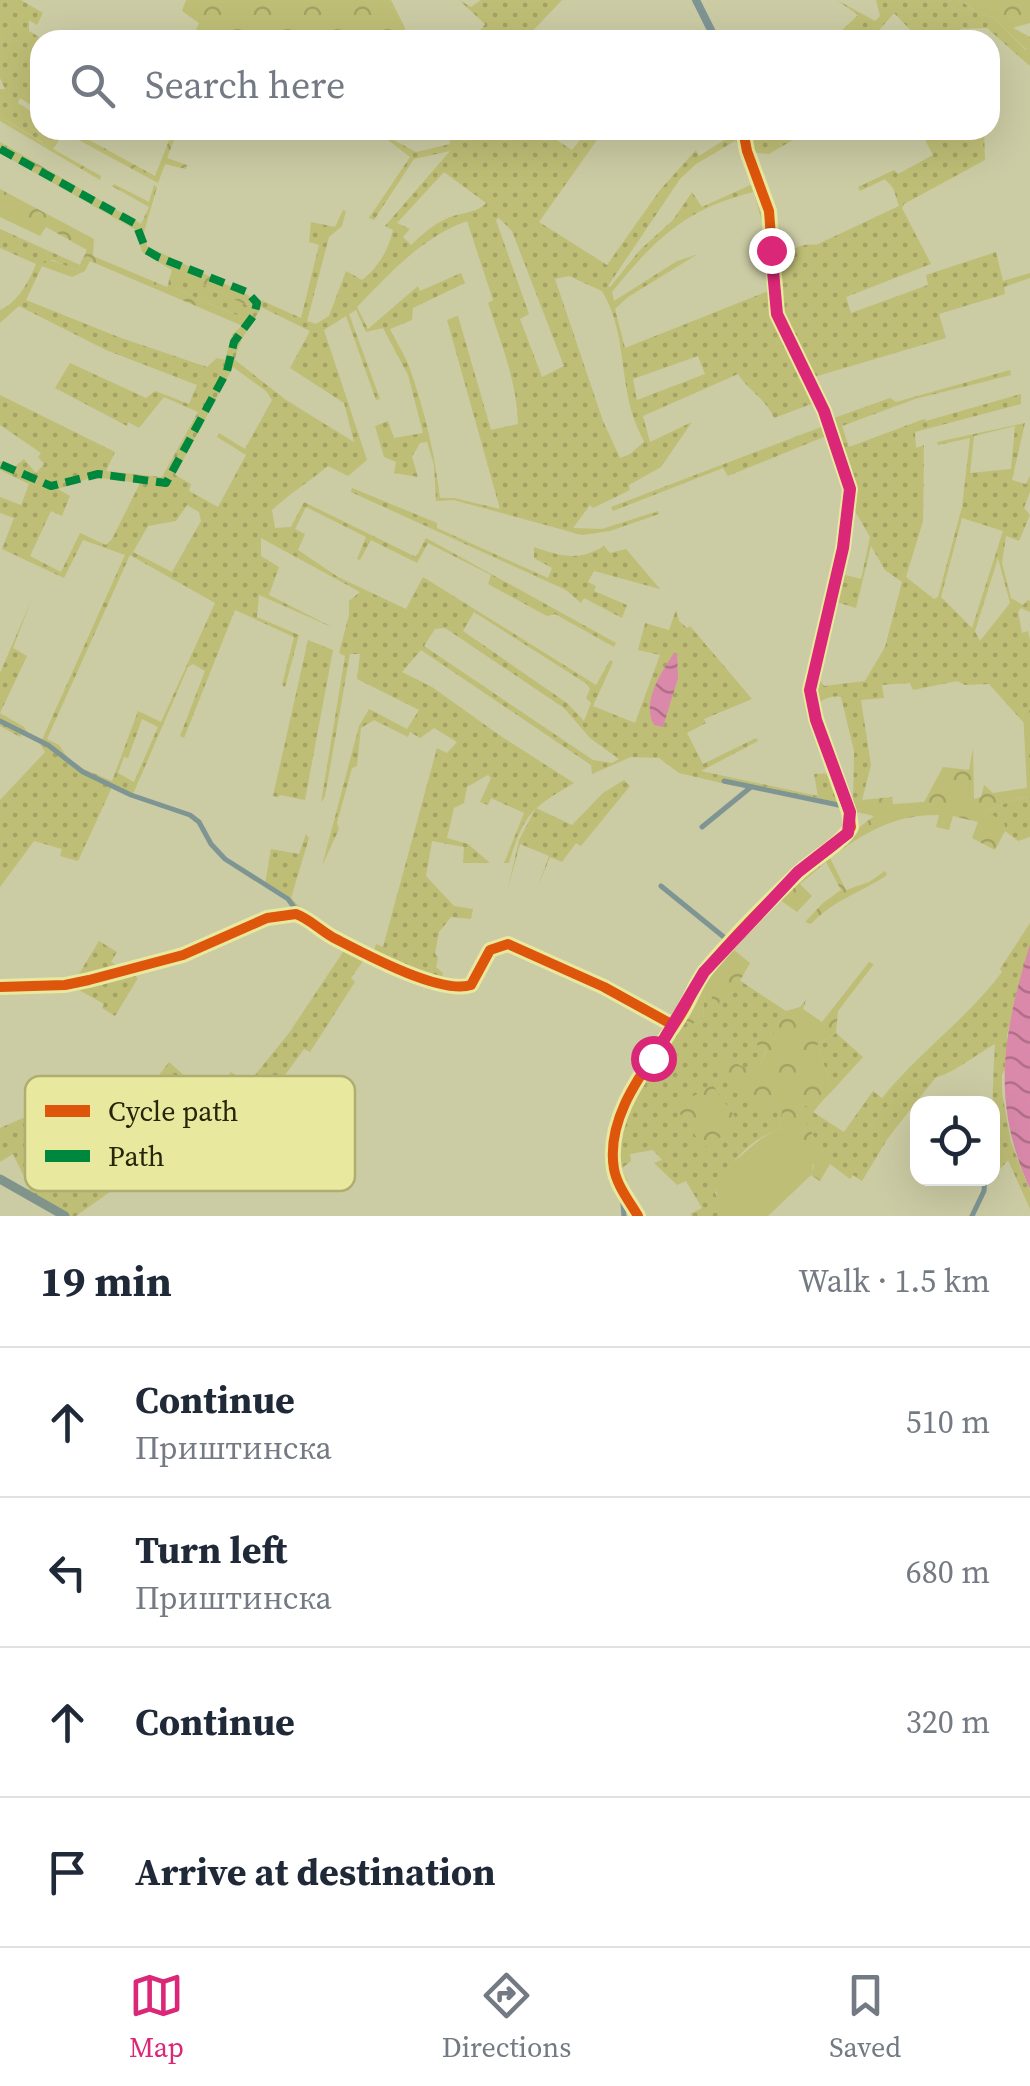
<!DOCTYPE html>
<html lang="en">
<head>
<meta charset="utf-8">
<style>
  body { margin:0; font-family:"Source Serif 4",serif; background:#f2f2f3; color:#1f2937 }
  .controls { position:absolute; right:30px; bottom:30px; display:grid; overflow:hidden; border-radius:20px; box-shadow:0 10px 40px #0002 }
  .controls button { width:90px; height:90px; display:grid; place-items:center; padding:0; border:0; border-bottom:2px solid #e0e1e3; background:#fff; color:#1f2937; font:50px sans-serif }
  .stop { position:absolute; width:30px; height:30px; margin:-22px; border:8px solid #db2777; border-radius:50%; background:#fff }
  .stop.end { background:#db2777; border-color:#fff; box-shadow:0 2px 10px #0008 }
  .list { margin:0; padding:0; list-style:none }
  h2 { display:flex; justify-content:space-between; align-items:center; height:130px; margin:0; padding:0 40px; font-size:42px }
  h2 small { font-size:32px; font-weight:400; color:#747a83 }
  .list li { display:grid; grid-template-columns:65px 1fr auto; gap:30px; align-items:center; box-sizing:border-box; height:150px; padding:0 40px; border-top:2px solid #e0e1e3 }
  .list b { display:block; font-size:38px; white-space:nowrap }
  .list p { margin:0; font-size:32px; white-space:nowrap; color:#747a83 }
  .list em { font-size:32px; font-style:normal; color:#747a83 }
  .icon { flex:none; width:55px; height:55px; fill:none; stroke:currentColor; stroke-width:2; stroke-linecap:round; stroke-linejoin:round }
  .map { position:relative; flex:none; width:1030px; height:1216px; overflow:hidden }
  .search { position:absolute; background:#fff; box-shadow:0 10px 40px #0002; left:30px; right:30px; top:30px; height:110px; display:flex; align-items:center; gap:25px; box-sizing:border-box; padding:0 35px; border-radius:30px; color:#747a83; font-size:38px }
  .sheet { height:730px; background:#fff }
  nav { display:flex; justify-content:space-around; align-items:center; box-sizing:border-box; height:140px; border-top:2px solid #e0e1e3; background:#fff; font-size:28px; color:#747a83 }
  nav a { display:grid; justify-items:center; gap:5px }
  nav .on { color:#db2777 }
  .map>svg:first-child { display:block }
  .green { fill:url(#green-dots); fill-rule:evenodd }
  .forest { fill:url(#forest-crowns) }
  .pitch { fill:#bfbe76 }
  .water { fill:url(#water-waves) }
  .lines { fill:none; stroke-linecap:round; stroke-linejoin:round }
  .minor { stroke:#7f9593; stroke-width:5 }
  .tertiary { stroke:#7f9593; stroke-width:8 }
  .secondary { stroke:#80948c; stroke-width:9 }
  .quiet { stroke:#00873e; stroke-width:8; stroke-dasharray:15 8; stroke-linecap:butt }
  .cycleway-casing { stroke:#e9e89f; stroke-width:16 }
  .cycleway { stroke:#de560c; stroke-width:10 }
  .route { stroke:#db2777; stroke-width:12 }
  .key { fill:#e9e89f; stroke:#aeae71; stroke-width:2.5 }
  .key-label { font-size:28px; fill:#262507 }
</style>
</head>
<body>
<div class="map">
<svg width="1030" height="1216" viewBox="0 0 1030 1216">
  <defs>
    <pattern id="green-dots" width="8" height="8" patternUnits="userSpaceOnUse" patternTransform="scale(2.5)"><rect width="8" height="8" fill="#bfbe76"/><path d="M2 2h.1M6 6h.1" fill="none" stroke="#a4a365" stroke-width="1.8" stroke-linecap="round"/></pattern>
    <pattern id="forest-crowns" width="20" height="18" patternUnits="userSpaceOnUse" patternTransform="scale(2.5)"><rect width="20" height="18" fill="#bfbe76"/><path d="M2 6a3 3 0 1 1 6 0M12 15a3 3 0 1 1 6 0" fill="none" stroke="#a4a365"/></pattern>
    <pattern id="water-waves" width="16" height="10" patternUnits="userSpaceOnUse" patternTransform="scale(2.5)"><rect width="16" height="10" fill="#da89aa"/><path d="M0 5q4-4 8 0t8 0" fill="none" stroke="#b17088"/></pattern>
  </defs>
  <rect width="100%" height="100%" fill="#cbcba4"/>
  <path class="green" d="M 0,0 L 21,0 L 43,13 L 37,25 L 29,20 L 29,31 L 44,40 L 40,40 L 40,111 L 20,98 L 18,103 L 40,117 L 40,130 L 55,130 L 43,142 L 0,117 L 0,89 L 5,89 L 0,78 Z
    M 459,0 L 471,7 L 481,0 L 562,0 L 524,40 L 473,40 L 485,24 Z
    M 837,0 L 875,21 L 880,16 L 876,0 L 949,0 L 958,7 L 963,2 L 980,15 L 993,17 L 1026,50 L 1030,48 L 1030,66 L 987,28 L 960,29 L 956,40 L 920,40 L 894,13 L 874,36 L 876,40 L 832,40 L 858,15 Z
    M 375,130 L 416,152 L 450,144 L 449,137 L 444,130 L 562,130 L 555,139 L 572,150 L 588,130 L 604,130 L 539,222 L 607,265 L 660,190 L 696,150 L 699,156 L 740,130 L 743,148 L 735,141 L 696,164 L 680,179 L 608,286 L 610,287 L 640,250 L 673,220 L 692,192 L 702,207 L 757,182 L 767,230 L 764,230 L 754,192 C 686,208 654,240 612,292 L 614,301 L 677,261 L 696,255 L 628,297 L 615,309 L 625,348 L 771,290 L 778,326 L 831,434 L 728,476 L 723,468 L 613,511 L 611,507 L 824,426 L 814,403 L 774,418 C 766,399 748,390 738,374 L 643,416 L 650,442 L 692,422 L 661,467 L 629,485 L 630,490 L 593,508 L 590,505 L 573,528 L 602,529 L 658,511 L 659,514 L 610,531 L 582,535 L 454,500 L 436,501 L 434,465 L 427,442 L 420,443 L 412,457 L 418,477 L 394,473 L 396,462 L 384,457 L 375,426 L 388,421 L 394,438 L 423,433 L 408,375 L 383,328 L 366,332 L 356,310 L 349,314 L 380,399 L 376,400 L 346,316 L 324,330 L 367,460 L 348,476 L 328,466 C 309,482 290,493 272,510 L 275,528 L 291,527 L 304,502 L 416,557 L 426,538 L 616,643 L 614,647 L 555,614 L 547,616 L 488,584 L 491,575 L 428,543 L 417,563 L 371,540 L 360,560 L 357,559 L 366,537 L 306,507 L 295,529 L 305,534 L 298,550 L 338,577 L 406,609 L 423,577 L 596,685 L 610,660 L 613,662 L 593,706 L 635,723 L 660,655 L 638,650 L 645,623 L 669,630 L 676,610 L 679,621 L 687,628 L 690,626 L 752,699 L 704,719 L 706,723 L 687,733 L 703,764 L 756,738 L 758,741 L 701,771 L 818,796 L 814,774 L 833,773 L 844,805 L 734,782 L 734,786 L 679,773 L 659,758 L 631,757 L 592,774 L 591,765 L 421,650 L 402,672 L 432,687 L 502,737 L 574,783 C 530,809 525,813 509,863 L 504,863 L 524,813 L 491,798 L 488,805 L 480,802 L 491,778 L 488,775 L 467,787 L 464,803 L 454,808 L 447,838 L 468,844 L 490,863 L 463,863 L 464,847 L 432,841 L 426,876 L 454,906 L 473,909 L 471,919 L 451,917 L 439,932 L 435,953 L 438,958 L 436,967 L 443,973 L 441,982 C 405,971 367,955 333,937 C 307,922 290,900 265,884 L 271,849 L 299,854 L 306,834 L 309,838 L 291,898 C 316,924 342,938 374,951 L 376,944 L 383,947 L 437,748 L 447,753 L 457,742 L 434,728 L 420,738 L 410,732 L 408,737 L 374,720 L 361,728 L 357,766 L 352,768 L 337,823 L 339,829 L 322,866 L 359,726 L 369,709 L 407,729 L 419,710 L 357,679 L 360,654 L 350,654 L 325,796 L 321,803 L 345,656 L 339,653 L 349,615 L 349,601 L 360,592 L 261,538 L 261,556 L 279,567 L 269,595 L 334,628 L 259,595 L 257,617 L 299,635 L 285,687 L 282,685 L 294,637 L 235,610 L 184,738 L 180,736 L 205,671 L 193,664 L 188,667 L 133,794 L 113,785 L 78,861 L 60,856 L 62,849 L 34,841 L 0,887 L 0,800 L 45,752 L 38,741 L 41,742 L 125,555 L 83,540 L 64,578 L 2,549 L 14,518 L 0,513 L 0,497 L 21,505 L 29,484 L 0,470 L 0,461 L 13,468 L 24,459 L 36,473 L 44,464 L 38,457 L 41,453 L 0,425 L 0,395 L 115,452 L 106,471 L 162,477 L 198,412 L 164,397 L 139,428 L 128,422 L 127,426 L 55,388 L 70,363 L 146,398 L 155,391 L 189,404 L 197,385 L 106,350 L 19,306 L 0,323 L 0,310 C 17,303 29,282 36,264 L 0,248 L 0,229 L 80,265 L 77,271 L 53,260 L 38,264 L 42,266 L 26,300 L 121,338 L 207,367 L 217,358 L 225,360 L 232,335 L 248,320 L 176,289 L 178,273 L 253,308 L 255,305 L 251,296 L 301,318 L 319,245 L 309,242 L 311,222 L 335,227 L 343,210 L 346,211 L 342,226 L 329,237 L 307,321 L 316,324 L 329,316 L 346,271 L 362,280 C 378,268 389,249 393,230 L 385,226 L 450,151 L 414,159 L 374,220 L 369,218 L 410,157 ZM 444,172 L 486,203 C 476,214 460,212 446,219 C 432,225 422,235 411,245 L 403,237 L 410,229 L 397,223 ZM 499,218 L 512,231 L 564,366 L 542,377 L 520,319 L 529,314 L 496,220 ZM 467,221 L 493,300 L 488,303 C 501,343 517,382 518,424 L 491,430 L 458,316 L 447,320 L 500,509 L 454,498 L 440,498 C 435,456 425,412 411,372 C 406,356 396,342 390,329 L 412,320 L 413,308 L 465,283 L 461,273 L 420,291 L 418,286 L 368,329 L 357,307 C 389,274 422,237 467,221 ZM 569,276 L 602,291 C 625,329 620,372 632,413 C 635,423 640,433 644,442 L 630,454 L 620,458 L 603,421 L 555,279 ZM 261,307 L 310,331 L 290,368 L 344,403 L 354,442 L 286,400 L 235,360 C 238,339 252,326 261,307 ZM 698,356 L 705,374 L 637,400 L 633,379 ZM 233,367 L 266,391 L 272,400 L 245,449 L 219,433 L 217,437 L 246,455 L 218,507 L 189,491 L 191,484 L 175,475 ZM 93,477 L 140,483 L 112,539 L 106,545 L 80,533 L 61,572 L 30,556 L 51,511 L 62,516 L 70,496 L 58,489 ZM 187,505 L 199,512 L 201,521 L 172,572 L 133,552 L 148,526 L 176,521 ZM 130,555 L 215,603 L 161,722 L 138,711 L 112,781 L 72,764 L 59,745 L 47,739 ZM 474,612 L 587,684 L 590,689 L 586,698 L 591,703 L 584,721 L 567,703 L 463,631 ZM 445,628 L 564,708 L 590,738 L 619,759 L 612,763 L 593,760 L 424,646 L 435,629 ZM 142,719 L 158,727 L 134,782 L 118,773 L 124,757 L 128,758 Z
    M 749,130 L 810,130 L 769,154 L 749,152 L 745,133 Z
    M 920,130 L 984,130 L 985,160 L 904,204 L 902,208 L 931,264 L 846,297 L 851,313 L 928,285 L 926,275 L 996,252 L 1003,281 L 1030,273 L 1030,278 L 1004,287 L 1005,294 L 939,314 L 946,338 L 814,377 L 834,418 L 890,398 L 896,402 L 1010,370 L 1011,375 L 915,399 L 842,426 L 849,447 L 924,419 L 926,421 L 1021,394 L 1021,404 L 915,432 L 916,448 L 924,445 L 923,521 L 906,577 L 934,599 L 938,597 L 962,507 L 970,438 L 938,445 L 937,442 L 1025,423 L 1012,480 L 1026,484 L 1030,476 L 1030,492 L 1024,508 L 1030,515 L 1019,541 L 1006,536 L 1002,563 L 1011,598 L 1023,605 L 1028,600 L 1030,601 L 1030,612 L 1021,608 L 1018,612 L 1022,633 L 1028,631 L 1030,640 L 1030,710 L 1023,712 L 1024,723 L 989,684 L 965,685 L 957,681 L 913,690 L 910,683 L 882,685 L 884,698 L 861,700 L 871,765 L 862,800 L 853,805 L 854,751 L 841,697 C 828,695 819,700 814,712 L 814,673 L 824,686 L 865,681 L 885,647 L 902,582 L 885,570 L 871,546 L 856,608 L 833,601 L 838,573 L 861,579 L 870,537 L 851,504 L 846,467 L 781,325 L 772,263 C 789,254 796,242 816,245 L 899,206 L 893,188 L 885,179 L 860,191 L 858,187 L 894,170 L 898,174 L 933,155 ZM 1015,426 L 1011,469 L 970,473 L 974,436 ZM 962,518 L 1003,531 L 972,628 L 941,597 ZM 998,558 L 1010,603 L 980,641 L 975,631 Z
    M 352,488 L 437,523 L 437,528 L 548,578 L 552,568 L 534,558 L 534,547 C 560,556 578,562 604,546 L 610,553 L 626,549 L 660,589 L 594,571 L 588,582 L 596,586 L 594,591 L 627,605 L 622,618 L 584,598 L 581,603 L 566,590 L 351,492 Z
    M 31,601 L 13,648 L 27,656 L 0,713 L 24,727 L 30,736 L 23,732 L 20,737 L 0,726 L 0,673 Z
    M 308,640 L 333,650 L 305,800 L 280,795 L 278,797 L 273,796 Z
    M 624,780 L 630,786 L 581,846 L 576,843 L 562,862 L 550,857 L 537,889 L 549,856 L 520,844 L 507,892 L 519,840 L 536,808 L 572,825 L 603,793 Z
    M 1023,796 L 1030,800 L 1030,837 L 1018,841 L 1005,831 L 1004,822 L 984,812 Z
    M 1030,923 L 1030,949 L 1007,1035 L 1009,1063 L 1002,1075 L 1002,1093 L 1011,1142 L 1030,1191 L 1030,1209 L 1008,1160 L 992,1178 C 992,1130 992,1090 995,1044 C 980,1052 949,1076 936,1077 L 888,1138 L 862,1181 L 853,1175 L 850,1179 L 830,1164 L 797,1109 L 823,1100 L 813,1112 L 844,1132 L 873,1091 L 882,1098 C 919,1052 967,1019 1002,972 L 1000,969 Z
    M 99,941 L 117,952 L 111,962 L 138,978 L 115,1016 L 102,1008 L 104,1004 L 79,990 L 67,991 L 65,984 L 74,982 Z
    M 347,946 L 368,954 L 351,978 L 355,982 L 310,1052 L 304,1049 L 271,1094 L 337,1150 L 320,1169 L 256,1108 L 245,1121 L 246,1128 L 241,1122 L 235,1128 L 223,1115 L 210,1130 L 198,1138 L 195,1148 L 196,1169 L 191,1153 L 182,1141 L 76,1216 L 69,1216 L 23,1190 L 30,1189 L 13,1154 L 0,1162 L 0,1128 L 44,1109 L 55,1131 L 144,1100 L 186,1140 L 198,1128 L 172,1100 L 149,1088 L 169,1062 L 197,1087 L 206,1104 L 231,1072 L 247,1085 L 289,1033 Z
    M 739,980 L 786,1011 L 773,1036 L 759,1025 L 767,1049 L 755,1074 L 725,1058 L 782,1111 L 778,1130 C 749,1139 726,1167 715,1193 L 727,1216 L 692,1216 L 690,1214 L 702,1208 L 686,1181 L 677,1185 L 654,1163 L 662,1160 L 653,1150 L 630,1154 L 631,1161 L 621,1169 L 628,1181 L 620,1183 C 618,1173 614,1162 615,1151 C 618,1099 666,1039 692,994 L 695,1009 L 703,1019 L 705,991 L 713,987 L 733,993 Z
    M 836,1033 L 863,1057 L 833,1090 L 817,1045 Z"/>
  <path class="forest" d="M 186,0 L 391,0 L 405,28 L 400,40 L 212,40 L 194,34 L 199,23 L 182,11 Z
    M 949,0 L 1030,0 L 1030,23 L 1013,28 L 1030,37 L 1030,48 L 1027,50 L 993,17 L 980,15 L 964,2 L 958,8 Z
    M 0,117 L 42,142 L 55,130 L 86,130 L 84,137 L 155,176 L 173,130 L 178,130 L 167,158 L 187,165 L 186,169 L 165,164 L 158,183 L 64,132 L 53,149 L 101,176 L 100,180 L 0,121 Z
    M 0,142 L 141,224 L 149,207 L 112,186 L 114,184 L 149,202 L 154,185 L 157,187 L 144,232 L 147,246 L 248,295 L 255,305 L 253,308 L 179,274 L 176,289 L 248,320 L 243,326 L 90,261 L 85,271 L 72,277 L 36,264 C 51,256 63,265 77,271 L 87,250 L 46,227 L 40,236 L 0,217 L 0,189 L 94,239 L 93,256 L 167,287 L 172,270 L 142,252 L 136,230 L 0,153 Z
    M 1030,710 L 1030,800 L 1023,796 L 986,811 L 1004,822 L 1005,831 L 995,850 L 972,838 L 978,822 L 953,816 L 949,830 L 936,827 L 939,815 C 894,814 864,833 830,858 L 846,890 L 869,882 L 885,871 L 887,875 C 859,894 836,898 811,924 L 805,922 L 823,903 L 841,890 L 826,862 L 800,884 L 812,896 L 797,912 L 780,900 L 734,950 L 750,963 L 733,993 L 722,991 L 719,1004 L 711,1004 L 713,989 L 705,992 L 703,1019 L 689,1025 L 685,1017 L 695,1009 L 692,994 L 714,964 L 793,879 L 874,816 L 852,811 L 853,805 L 862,800 L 892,797 L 893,804 L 924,802 L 943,767 L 969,770 L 973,748 L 974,799 L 981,797 L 984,785 L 993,793 L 1027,788 L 1023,712 Z
    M 869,962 L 874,964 L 838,1011 L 836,1033 L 817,1045 L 833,1090 L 823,1100 L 798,1109 L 830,1164 L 820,1181 L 811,1175 L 814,1165 L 787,1131 L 778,1130 L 782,1111 L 764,1112 L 742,1094 L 721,1063 L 724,1057 L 755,1073 L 767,1050 L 757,1045 L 758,1024 L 773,1035 L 786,1011 L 800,1007 L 806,1000 L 803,1009 L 822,1022 Z
    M 712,1084 L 740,1124 L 704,1148 L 676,1108 Z"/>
  <path class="pitch" d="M 778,1130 C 804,1131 818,1149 811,1175 L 768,1216 L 727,1216 C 704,1191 722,1171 743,1154 C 754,1145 764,1134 778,1130 Z"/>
  <path class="water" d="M 674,653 L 677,653 L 678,678 L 663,727 L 654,725 C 641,702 661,673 674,653 Z
    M 1030,944 L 1030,1189 C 990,1100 1003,1034 1030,944 Z"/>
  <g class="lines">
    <path class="minor" d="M 0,721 L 48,745 L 83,772 L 131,795 L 190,815 L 199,822 L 211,844 L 225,859 L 288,899 L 299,914
      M 724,781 L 848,807
      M 702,827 L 751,787
      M 661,886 L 730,942
      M 0,987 L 65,985 L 89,980 L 183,955 L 267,918 L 296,914 C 310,919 322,932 336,939 C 365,954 441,995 471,985 L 490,950 L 508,944 L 604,987 L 673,1025
      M 622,1191 L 624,1216
      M 972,1216 L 984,1191 L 985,1178"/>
    <path class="tertiary" d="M 696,0 L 716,40
      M 638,1216 C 630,1202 617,1186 614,1169 C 604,1110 656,1057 683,1011 C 691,998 695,984 705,971 C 732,938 763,907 794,877 C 809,861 841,845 851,827 L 849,812 L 816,719 L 810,690 L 843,548 L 850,489 L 824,411 L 777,314 L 769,211 L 747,151 L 743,130"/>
    <path class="secondary" d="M 0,1179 L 65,1216"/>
    <path class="quiet" d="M 0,149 L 136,224 L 146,250 L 158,257 L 247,292 L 257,303 L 254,315 L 234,342 L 227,371 L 166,483 L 98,474 L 51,486 L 0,464"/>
    <defs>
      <path id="cycleway" d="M 0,987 L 65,985 L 89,980 L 183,955 L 267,918 L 296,914 C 310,919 322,932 336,939 C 365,954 441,995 471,985 L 490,950 L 508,944 L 604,987 L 673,1025
        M 638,1216 C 630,1202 617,1186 614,1169 C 604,1110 656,1057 683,1011 C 691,998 695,984 705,971 C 732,938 763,907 794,877 C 809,861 841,845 851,827 L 849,812 L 816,719 L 810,690 L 843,548 L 850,489 L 824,411 L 777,314 L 769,211 L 747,151 L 743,130"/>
    </defs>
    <use href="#cycleway" class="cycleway-casing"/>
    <use href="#cycleway" class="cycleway"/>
  </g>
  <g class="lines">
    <path class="route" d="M 653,1058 L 704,972 L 798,872 L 848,833 L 850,812 L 816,720 L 810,690 L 843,548 L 850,489 L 824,411 L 777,314 L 771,250"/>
  </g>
  <rect x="25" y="1076" width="330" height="115" rx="15" class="key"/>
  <rect x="45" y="1105" width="45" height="12" fill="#de560c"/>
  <rect x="45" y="1150" width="45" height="12" fill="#00873e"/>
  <g class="key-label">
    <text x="108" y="1121">Cycle path</text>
    <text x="108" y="1166">Path</text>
  </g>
</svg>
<div class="controls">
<button><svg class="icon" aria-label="locate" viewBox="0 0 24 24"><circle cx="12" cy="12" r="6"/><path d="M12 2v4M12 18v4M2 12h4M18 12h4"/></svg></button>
</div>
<div class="stop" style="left:653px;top:1058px"></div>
<div class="stop end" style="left:771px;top:250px"></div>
<div class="search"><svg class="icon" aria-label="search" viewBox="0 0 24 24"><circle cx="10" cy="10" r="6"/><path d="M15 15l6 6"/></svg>Search here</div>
</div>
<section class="sheet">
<h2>19 min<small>Walk · 1.5 km</small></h2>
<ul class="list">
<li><svg class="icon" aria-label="ahead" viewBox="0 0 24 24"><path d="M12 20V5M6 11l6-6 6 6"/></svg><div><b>Continue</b><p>Приштинска</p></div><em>510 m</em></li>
<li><svg class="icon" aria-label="left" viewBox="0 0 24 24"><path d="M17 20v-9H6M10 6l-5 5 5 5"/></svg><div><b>Turn left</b><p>Приштинска</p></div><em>680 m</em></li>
<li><svg class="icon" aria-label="ahead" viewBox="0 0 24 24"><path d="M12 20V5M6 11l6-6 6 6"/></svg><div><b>Continue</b></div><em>320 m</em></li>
<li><svg class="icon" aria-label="arrive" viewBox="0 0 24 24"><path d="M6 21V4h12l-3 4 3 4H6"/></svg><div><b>Arrive at destination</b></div></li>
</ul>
</section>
<nav>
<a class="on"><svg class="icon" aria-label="map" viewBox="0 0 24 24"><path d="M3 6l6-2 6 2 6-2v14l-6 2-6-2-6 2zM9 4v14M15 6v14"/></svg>Map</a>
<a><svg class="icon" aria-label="directions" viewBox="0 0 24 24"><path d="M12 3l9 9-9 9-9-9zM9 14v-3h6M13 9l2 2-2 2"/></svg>Directions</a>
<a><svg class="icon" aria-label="saved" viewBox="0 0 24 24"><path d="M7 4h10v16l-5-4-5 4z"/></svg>Saved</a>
</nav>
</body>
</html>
